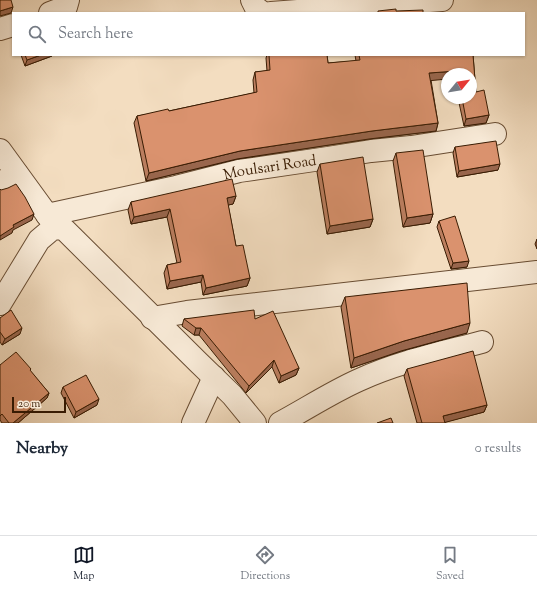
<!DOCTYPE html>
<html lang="en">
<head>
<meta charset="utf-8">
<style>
  body { margin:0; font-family:"Sorts Mill Goudy",serif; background:#f6f6f7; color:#1f2937 }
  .compass { position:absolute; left:441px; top:68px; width:36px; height:36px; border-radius:50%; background:#fff; box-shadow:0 1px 3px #0004; rotate:60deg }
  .scale { position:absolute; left:12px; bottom:10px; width:54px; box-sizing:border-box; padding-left:4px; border:2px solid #391c03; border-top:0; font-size:11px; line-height:14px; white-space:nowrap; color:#391c03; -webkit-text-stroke:3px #f7e9d6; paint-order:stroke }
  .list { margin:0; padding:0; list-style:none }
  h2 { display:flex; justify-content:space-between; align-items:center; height:52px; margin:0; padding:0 16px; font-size:17px }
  h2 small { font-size:13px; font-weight:400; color:#747a83 }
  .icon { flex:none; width:22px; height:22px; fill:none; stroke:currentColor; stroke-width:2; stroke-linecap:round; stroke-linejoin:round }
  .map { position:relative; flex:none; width:537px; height:423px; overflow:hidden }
  .search { position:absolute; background:#fff; box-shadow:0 1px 3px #0004; left:12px; right:12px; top:12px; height:44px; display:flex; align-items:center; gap:10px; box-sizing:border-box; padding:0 14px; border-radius:0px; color:#747a83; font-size:15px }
  .sheet { height:112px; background:#fff }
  nav { display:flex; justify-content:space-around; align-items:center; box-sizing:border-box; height:56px; border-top:1px solid #e0e1e3; background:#fff; font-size:11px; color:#747a83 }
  nav a { display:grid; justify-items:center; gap:2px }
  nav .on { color:#111827 }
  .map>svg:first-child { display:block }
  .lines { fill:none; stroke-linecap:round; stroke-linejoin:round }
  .minor-casing { stroke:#684c32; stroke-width:24 }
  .minor { stroke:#f7e9d6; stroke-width:22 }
  .wall { fill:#bb7e5f; stroke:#391c03 }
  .shaded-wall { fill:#99664d; stroke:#391c03 }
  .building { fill:#da926e; stroke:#391c03 }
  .labels { text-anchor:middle; stroke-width:3.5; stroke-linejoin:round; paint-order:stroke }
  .street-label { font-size:15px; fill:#391c03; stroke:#f7e9d6 }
</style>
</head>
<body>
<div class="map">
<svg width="537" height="423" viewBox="0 0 537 423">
  <rect width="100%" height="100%" fill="#f3ddc0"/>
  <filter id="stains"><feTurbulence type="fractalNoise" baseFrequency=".005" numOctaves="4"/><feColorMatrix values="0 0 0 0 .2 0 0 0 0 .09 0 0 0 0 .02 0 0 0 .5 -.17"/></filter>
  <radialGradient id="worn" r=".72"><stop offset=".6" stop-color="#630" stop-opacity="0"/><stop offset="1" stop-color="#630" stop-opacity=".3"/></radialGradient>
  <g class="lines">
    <defs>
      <g id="minor">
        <path d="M 252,0 L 256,8 L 263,13"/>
        <path d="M 50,13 L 66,7 L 68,0"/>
        <path d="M 271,13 L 442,0"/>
        <path d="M 0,29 L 13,25"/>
        <path d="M 0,150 L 56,227"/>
        <path d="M 0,183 L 17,174"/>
        <path id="s1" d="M 47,215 L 176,187 L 239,171 L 328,158 L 371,151 L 411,147 L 495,134"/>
        <path d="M 0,304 L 39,240 L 52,229 L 60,228 L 65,230 L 198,362 L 232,395 L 255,423"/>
        <path d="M 152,318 L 187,312 L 537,272"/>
        <path d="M 193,423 L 214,377"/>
        <path d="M 280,423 C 306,409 332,392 359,380 C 398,362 441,353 482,342"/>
      </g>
    </defs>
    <use href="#minor" class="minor-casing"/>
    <use href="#minor" class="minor"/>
  </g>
  <path class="wall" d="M 21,55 L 53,55 L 52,56 L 25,66 Z
    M 267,55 L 327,55 L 328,63 L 356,61 L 355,55 L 473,55 L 476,92 L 489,115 L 486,123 L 464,126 L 458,98 L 471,98 L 471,74 L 447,74 L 431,80 L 438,123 L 436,131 L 369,139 L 237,159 L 146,181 L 134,123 L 137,116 L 169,111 L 254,93 L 253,80 L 255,72 L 267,71 L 266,58 Z
    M 455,147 L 498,170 L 457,177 L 453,153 Z
    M 396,153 L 433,214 L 430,223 L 403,227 L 393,161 Z
    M 320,164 L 373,219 L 370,227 L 327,234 L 317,172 Z
    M 236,196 L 233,204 L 228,205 L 236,246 L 250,278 L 247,286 L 203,295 L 201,282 L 167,289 L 164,273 L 167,265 L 177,263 L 167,217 L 131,224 L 128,210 L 131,202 Z
    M 439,221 L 467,267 L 451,269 L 437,227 Z
    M 537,239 L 537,249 L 535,244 Z
    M 345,297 L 467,333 L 401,351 L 351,368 L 341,307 Z
    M 0,318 L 20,334 L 2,345 L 0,342 Z
    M 184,319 L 255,319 L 299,368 L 296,375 L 279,383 L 272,367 L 246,393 L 199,335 L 194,335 L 182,326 Z
    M 0,365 L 30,371 L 49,393 L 47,398 L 18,423 L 2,423 L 0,420 Z
    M 407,369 L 487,405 L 484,412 L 445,422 L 445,423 L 417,423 L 404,376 Z
    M 63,387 L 97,405 L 74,418 L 61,393 Z"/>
  <path class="shaded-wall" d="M 13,7 L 11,13 L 0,16 L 0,11 Z
    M 41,55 L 53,55 L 52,56 L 25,66 L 27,60 Z
    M 457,71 L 456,74 L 447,74 L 447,79 L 427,81 L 429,73 Z
    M 489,115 L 486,123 L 464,126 L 466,119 Z
    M 438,123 L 436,131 L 369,139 L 237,159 L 146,181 L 149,173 L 240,151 L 372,131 Z
    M 500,164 L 498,170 L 457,177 L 459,171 Z
    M 236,196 L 233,204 L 224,206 L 227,198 Z
    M 170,209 L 167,217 L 131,224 L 134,217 Z
    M 34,214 L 32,220 L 13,230 L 12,233 L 0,240 L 0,236 L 13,225 Z
    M 433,214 L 430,223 L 403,227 L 407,218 Z
    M 373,219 L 370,227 L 327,234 L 330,226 Z
    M 469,261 L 467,267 L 451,269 L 453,263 Z
    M 203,275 L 201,282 L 167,289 L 170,281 Z
    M 250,278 L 247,286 L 203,295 L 206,288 Z
    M 470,323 L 467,333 L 401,351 L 351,368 L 354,358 L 404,341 Z
    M 22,328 L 20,334 L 2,345 L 5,339 Z
    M 196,328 L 201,328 L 199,335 L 194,335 Z
    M 274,360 L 272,367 L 246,393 L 249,386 Z
    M 299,368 L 296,375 L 279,383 L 281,376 Z
    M 49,393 L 47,398 L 18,423 L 13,423 Z
    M 99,399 L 97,405 L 74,418 L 76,412 Z
    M 487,405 L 484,412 L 443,423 L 443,416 Z"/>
  <path class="building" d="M 0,0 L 11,0 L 13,7 L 0,11 Z
    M 396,9 L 396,11 L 423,10 L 423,13 L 378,13 L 378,11 Z
    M 25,55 L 41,55 L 27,60 Z
    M 269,55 L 327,55 L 328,63 L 360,60 L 359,55 L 473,55 L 476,92 L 484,90 L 489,115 L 466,119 L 462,98 L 471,98 L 471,74 L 458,74 L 457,71 L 429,73 L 438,123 L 372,131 L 240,151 L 149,173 L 137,116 L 168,109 L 169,111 L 257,92 L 255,72 L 270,70 Z
    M 496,141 L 500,164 L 459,171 L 455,147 Z
    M 423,150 L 433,214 L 407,218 L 396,153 Z
    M 363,157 L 373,219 L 330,226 L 320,164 Z
    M 232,179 L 236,196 L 227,198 L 236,246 L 243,245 L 250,278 L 206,288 L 203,275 L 170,281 L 167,265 L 181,262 L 170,209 L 134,217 L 131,202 Z
    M 16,184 L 25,197 L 34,214 L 13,225 L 14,227 L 0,236 L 0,189 L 1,190 L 8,188 Z
    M 455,216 L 469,261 L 453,263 L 439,221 Z
    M 467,283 L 470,323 L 404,341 L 354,358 L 345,297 Z
    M 11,310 L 22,328 L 5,339 L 0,332 L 0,318 Z
    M 254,310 L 255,319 L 273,311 L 299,368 L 281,376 L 274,360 L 249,386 L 201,328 L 196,328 L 184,319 Z
    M 473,351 L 487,405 L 443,416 L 445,423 L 422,423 L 407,369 Z
    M 16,352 L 31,369 L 30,370 L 49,393 L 13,423 L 9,423 L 2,414 L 0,416 L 0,365 Z
    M 86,375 L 99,399 L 76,412 L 63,387 Z
    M 391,418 L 393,423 L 377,423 Z"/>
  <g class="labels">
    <g class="street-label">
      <text dy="5" stroke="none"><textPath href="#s1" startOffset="228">Moulsari Road</textPath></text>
    </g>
  </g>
  <rect width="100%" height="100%" filter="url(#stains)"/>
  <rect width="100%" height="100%" fill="url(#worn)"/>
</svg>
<svg class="compass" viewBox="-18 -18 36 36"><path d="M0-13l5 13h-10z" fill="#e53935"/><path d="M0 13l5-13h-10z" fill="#747a83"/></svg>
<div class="scale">20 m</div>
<div class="search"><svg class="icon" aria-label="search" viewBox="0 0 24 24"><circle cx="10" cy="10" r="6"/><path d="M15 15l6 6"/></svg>Search here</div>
</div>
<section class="sheet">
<h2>Nearby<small>0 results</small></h2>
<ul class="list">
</ul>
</section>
<nav>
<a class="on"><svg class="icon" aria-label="map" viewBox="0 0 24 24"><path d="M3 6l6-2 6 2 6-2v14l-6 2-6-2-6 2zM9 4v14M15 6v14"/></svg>Map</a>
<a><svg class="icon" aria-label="directions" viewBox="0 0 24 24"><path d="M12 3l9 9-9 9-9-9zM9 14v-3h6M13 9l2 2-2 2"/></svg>Directions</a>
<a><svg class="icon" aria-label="saved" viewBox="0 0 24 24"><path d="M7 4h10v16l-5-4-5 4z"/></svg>Saved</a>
</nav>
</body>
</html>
